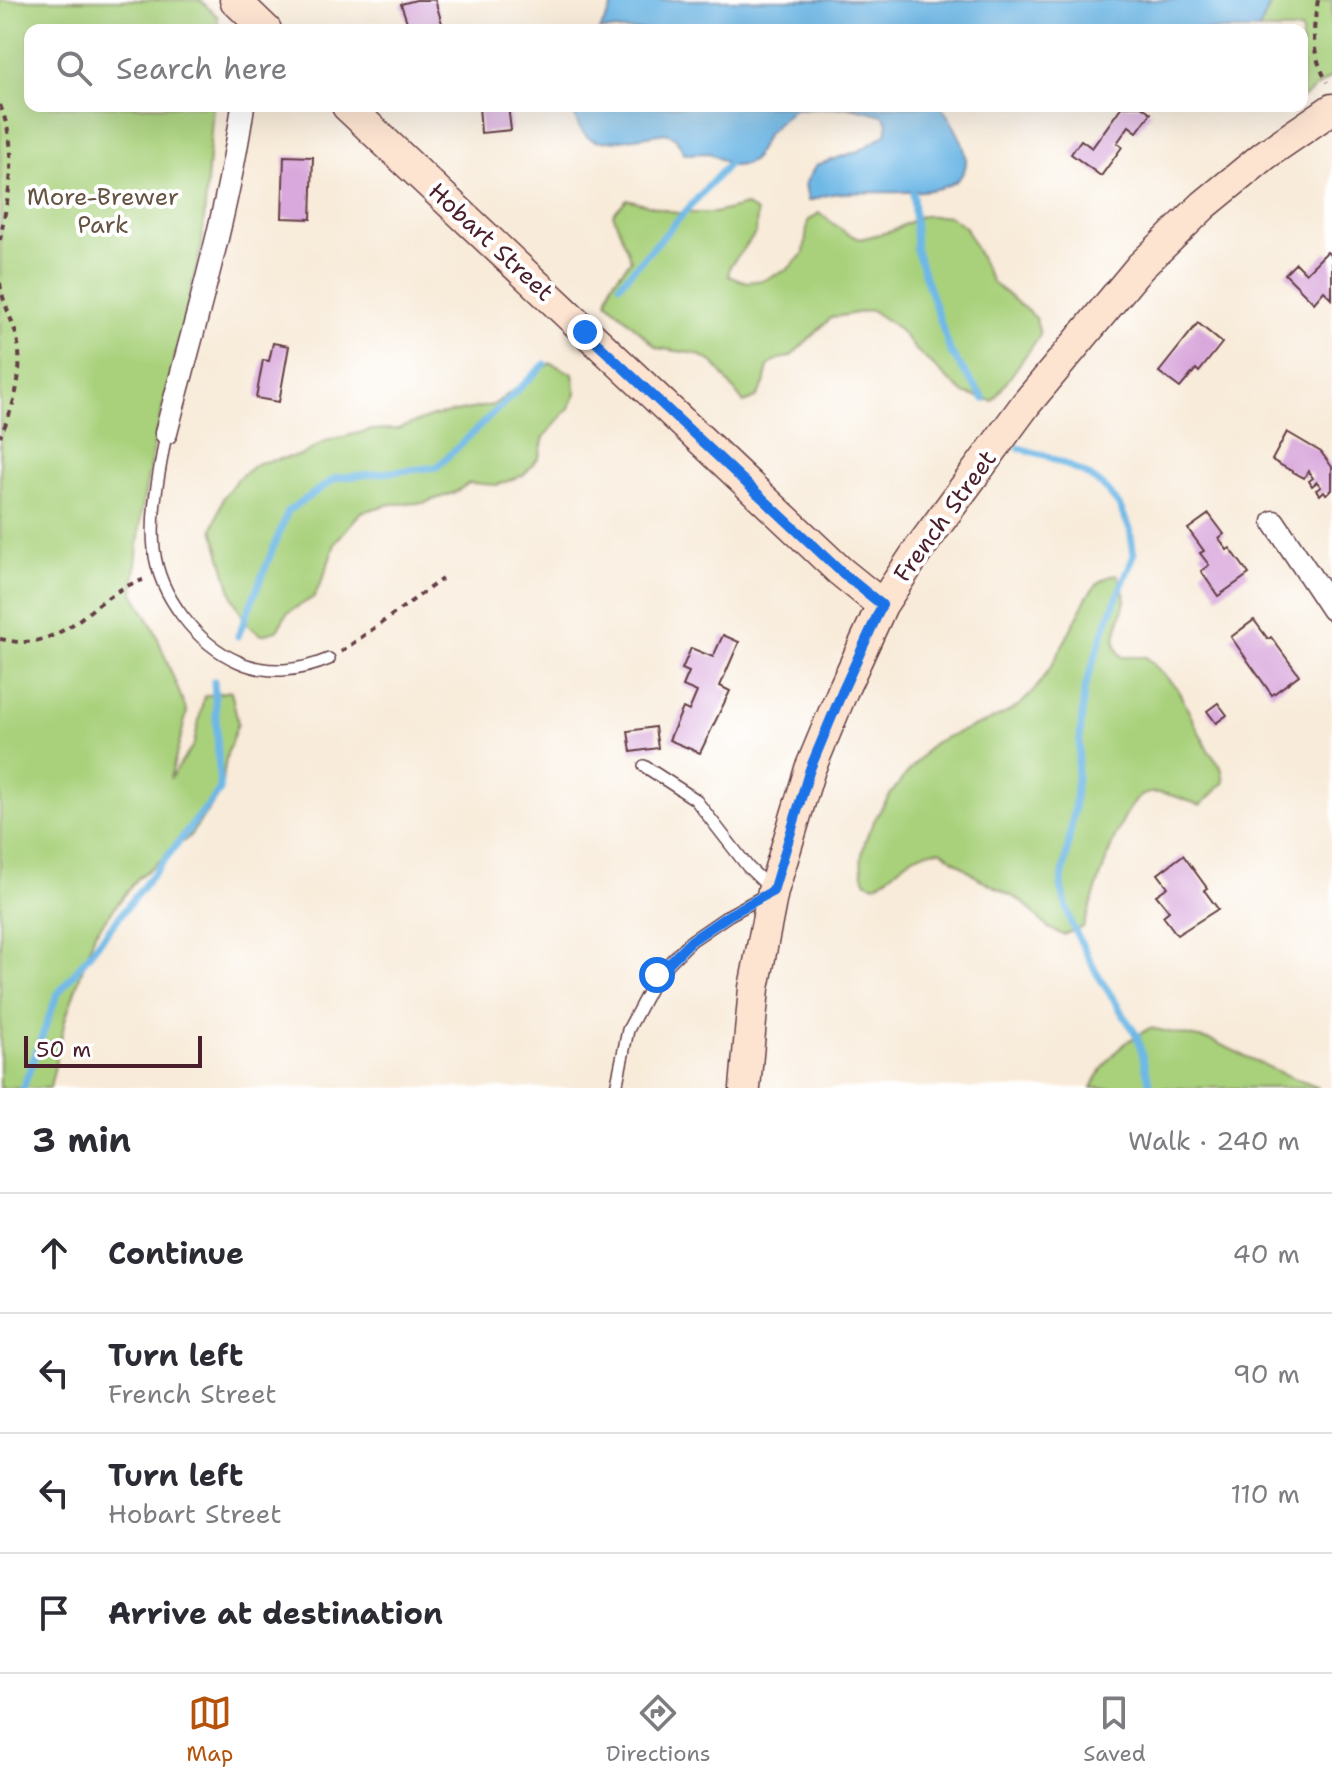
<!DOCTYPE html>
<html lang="en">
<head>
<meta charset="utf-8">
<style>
  body { margin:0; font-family:"Shantell Sans",sans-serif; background:#f7f7f7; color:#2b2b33 }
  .scale { position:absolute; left:24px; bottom:20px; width:178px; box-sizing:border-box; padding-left:8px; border:4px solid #4a1f2b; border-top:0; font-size:22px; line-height:28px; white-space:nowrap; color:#4a1f2b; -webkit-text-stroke:6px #fff; paint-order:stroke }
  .stop { position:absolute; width:24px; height:24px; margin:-18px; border:6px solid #1a73e8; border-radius:50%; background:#fff }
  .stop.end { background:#1a73e8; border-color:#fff; box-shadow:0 2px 8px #0008 }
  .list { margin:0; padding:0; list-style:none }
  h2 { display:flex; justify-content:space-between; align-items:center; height:104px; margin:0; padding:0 32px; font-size:34px }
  h2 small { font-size:26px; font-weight:400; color:#7c7c81 }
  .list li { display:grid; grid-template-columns:52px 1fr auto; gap:24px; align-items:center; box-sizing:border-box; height:120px; padding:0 32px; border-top:2px solid #e1e1e2 }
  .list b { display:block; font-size:30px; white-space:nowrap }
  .list p { margin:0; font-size:26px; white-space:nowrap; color:#7c7c81 }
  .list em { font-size:26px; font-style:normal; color:#7c7c81 }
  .icon { flex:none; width:44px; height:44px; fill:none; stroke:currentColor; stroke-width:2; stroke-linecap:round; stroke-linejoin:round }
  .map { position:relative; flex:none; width:1332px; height:1088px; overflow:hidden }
  .search { position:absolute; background:#fff; box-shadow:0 8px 32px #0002; left:24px; right:24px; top:24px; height:88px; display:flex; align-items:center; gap:20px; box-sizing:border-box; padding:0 28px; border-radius:16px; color:#7c7c81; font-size:30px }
  .sheet { height:584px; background:#fff }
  nav { display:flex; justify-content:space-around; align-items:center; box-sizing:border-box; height:112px; border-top:2px solid #e1e1e2; background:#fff; font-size:22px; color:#7c7c81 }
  nav a { display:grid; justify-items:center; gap:4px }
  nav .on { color:#b45309 }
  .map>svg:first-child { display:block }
  .green { fill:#a9d17c; stroke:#7a7854; stroke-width:2 }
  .water { fill:#6eb8e6; stroke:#5c6c88; stroke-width:2 }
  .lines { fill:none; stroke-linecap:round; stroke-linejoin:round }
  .stream { stroke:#6eb8e6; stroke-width:7 }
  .building { fill:#d9a8dc }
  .lane-casing { stroke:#643e45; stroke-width:14 }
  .street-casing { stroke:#643e45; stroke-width:25 }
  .secondary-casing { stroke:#643e45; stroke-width:33 }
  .path { stroke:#643e45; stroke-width:4; stroke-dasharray:6 6; stroke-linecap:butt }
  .lane { stroke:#fff; stroke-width:11 }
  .street { stroke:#fff; stroke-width:22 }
  .secondary { stroke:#fde4d1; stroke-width:30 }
  .route { stroke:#1a73e8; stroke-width:10 }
  .labels { text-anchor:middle; stroke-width:8; stroke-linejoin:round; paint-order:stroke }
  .park-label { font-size:24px; fill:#665443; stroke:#fff }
  .street-label { font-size:24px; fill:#4a1f2b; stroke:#fff }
</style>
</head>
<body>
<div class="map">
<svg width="1332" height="1088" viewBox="0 0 1332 1088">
  <rect width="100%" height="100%" fill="#fff"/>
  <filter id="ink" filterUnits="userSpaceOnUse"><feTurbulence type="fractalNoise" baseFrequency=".0125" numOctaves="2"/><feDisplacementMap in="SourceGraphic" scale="16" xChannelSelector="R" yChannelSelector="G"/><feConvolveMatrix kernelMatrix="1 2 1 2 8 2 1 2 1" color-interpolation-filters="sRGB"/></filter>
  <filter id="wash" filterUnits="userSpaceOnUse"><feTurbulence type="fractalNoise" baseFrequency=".006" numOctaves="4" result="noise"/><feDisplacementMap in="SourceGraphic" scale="32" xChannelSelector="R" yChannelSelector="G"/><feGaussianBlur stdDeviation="1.8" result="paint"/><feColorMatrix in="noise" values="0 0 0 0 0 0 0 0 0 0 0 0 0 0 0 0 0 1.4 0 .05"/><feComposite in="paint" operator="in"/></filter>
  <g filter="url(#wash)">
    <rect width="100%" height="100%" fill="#f8ebd9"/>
    <path class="green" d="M 0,0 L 200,0 L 218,17 L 218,30 L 30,30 L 30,106 L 213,106 L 202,244 L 155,440 L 142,508 L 133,593 L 154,629 L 187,712 L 170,779 L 194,744 L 204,696 L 231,691 L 238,723 L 227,754 L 220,794 L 189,837 L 137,879 L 95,933 L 65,1020 L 50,1088 L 0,1088 Z
      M 1272,0 L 1332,0 L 1332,76 L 1302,98 L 1302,30 L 1259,30 Z
      M 627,199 L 676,213 L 715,213 L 745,205 L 757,212 L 756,233 L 730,266 L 728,276 L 747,282 L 764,280 L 787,270 L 804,253 L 808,221 L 819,213 L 846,233 L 860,239 L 892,231 L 921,216 L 949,216 L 965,227 L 992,282 L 1036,318 L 1040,335 L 993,401 L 963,393 L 915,349 L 898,328 L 871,310 L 831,318 L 790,357 L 779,359 L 768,366 L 764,384 L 756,398 L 744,403 L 713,362 L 697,354 L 657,348 L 607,301 L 612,283 L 631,260 L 613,214 Z
      M 551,363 L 573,374 L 576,394 L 569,408 L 544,437 L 539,457 L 524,475 L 497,485 L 469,483 L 456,492 L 424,503 L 391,504 L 361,512 L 336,541 L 324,576 L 314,597 L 287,613 L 277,631 L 261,635 L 247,624 L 233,598 L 213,529 L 223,498 L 237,479 L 258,463 L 302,455 L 326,441 L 371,430 L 397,429 L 433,416 L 493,405 Z
      M 1117,574 C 1120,582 1125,592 1125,600 C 1123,619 1106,640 1122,657 L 1146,657 L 1177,688 L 1208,750 L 1221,767 L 1224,782 L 1201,805 C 1185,801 1163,789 1146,794 C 1119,801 1095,899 1083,927 L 1063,935 L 1048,928 L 1023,902 L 978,878 L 941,850 C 907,852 902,868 876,885 L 866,882 C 847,847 892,790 915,764 C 922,756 928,746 936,742 C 962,728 1006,719 1025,700 C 1048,678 1063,645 1077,617 C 1082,608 1085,597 1092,590 C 1098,582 1107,576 1117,574 Z
      M 1150,1028 L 1213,1041 L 1281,1073 L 1319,1088 L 1091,1088 C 1108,1057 1118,1045 1150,1028 Z"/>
    <path class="water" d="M 616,0 L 1272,0 L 1259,30 L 600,30 Z
      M 574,106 L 941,106 C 1020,216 892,186 832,194 C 824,195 816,199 808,201 L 805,184 L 816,165 L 859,151 L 886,134 L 888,123 L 883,115 L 851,107 L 793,109 L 767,134 L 753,160 L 744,165 L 732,166 L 709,153 L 685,154 L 675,137 L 666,133 C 652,135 607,144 596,141 C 581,137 574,119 574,106 Z"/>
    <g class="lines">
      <path class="stream" d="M 913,194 L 916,250 L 951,353 L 984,399
        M 620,284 L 733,159
        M 1019,448 L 1047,456 L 1086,474 L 1104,487 L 1119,505 L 1130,529 L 1134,555 L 1107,622 L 1084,690 L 1074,811 L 1061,886 L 1071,923 L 1096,972 L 1137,1036 L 1151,1088
        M 238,636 L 288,511 L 336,478 L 437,467 L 545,364
        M 23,1088 L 57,995 L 220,790 L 214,681"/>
    </g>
    <g id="blocks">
      <path class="building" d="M 416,0 L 435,0 L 444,30 L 404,30 L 403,26 L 408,25 L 401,4 Z
        M 479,106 L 508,106 L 511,130 L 481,133 Z
        M 1122,106 L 1141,106 L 1151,113 L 1137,132 L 1129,126 L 1117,143 L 1122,147 L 1101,176 L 1071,154 L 1081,140 L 1092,148 Z
        M 284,156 L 313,157 L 311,219 L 282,218 Z
        M 1327,252 L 1332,257 L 1332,299 L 1324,291 L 1314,303 L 1285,274 L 1296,263 L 1306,273 Z
        M 1198,323 L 1222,343 L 1199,372 L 1196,369 L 1180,388 L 1159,372 Z
        M 273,343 L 289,346 L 279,402 L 256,398 L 263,360 L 269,361 Z
        M 1287,432 L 1321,452 L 1332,467 L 1332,490 L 1326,494 L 1324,491 L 1320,495 L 1316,490 L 1321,487 L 1317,482 L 1312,486 L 1309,481 L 1313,478 L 1308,471 L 1304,478 L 1272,460 Z
        M 1209,514 L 1224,534 L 1219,538 L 1227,550 L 1230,548 L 1249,574 L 1218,596 L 1201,571 L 1209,565 L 1200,553 L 1204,551 L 1188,529 Z
        M 1254,620 L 1268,639 L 1271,637 L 1299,675 L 1272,695 L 1231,637 Z
        M 723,635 L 739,642 L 720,686 L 730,691 L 700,753 L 669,740 L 683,708 L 689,711 L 697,692 L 683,686 L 689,672 L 682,669 L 691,648 L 713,657 Z
        M 1218,703 L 1227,715 L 1216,723 L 1207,711 Z
        M 655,727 L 658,748 L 631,752 L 628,731 Z
        M 1183,855 L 1207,888 L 1204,890 L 1218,909 L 1177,935 L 1163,916 L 1169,911 L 1156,895 L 1168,887 L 1158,874 Z"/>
    </g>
  </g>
  <g filter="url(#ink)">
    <use href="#blocks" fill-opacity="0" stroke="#643e45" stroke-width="2"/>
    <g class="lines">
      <defs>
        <path id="lane" d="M 166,433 C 160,470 150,512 154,549 C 159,596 197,644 239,662 C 268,675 301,671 329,659
          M 616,1088 L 628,1030 L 657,975 L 691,941 L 729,915 L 773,891 L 748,867 L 695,799 L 644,766"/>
        <path id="street" d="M 166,433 C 194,325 227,217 243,106
          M 1274,522 L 1332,609"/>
        <path id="secondary" d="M 235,0 L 266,30
          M 347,106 L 840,571 L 882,605
          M 745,1088 L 754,988 L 773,891 L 810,769 L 843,690 L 882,605 L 917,552 L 1026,404 L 1140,267 L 1204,205 L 1265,155 L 1332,109"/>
      </defs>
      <use href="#lane" class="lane-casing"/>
      <use href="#street" class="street-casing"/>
      <use href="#secondary" class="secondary-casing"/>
      <path class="path" d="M 1318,0 C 1312,35 1311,51 1327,82
        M 0,105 C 20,156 9,188 0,240
        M 0,283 C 3,306 15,323 18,344 C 23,375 14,408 0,436
        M 0,639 C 8,640 17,643 25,642 C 76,639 96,593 143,580
        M 341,652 L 442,579"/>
      <use href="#lane" class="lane"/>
      <use href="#street" class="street"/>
      <use href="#secondary" class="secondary"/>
    </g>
  </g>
  <g class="lines" filter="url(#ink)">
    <path class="route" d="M 585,332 L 840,571 L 882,605 L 843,690 L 810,769 L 773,891 L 729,915 L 691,941 L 657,975"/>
  </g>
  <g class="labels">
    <g class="park-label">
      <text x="103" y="205">More-Brewer<tspan x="103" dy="28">Park</tspan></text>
    </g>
    <g class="street-label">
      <text transform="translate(491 242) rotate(43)" y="8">Hobart Street</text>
      <text transform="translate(945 516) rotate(-54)" y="8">French Street</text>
    </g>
  </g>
</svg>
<div class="scale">50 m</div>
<div class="stop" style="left:657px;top:975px"></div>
<div class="stop end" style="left:585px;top:332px"></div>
<div class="search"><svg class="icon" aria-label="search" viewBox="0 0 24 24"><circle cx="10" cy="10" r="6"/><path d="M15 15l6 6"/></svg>Search here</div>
</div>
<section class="sheet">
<h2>3 min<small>Walk · 240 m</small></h2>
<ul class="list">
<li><svg class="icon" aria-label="ahead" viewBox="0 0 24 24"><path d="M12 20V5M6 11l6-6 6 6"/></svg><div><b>Continue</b></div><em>40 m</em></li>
<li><svg class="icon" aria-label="left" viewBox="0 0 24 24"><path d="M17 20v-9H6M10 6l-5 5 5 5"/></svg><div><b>Turn left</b><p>French Street</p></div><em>90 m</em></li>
<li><svg class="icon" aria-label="left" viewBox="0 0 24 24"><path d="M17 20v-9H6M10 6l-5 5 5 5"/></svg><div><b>Turn left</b><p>Hobart Street</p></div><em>110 m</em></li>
<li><svg class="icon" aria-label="arrive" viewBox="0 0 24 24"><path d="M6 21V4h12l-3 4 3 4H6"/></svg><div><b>Arrive at destination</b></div></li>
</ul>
</section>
<nav>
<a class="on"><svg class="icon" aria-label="map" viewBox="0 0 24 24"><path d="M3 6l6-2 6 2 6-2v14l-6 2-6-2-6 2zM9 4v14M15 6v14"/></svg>Map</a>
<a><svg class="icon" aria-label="directions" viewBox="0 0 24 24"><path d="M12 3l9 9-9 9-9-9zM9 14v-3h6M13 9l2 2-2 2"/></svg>Directions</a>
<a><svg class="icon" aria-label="saved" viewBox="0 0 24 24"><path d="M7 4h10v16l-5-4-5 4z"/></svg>Saved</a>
</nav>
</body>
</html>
